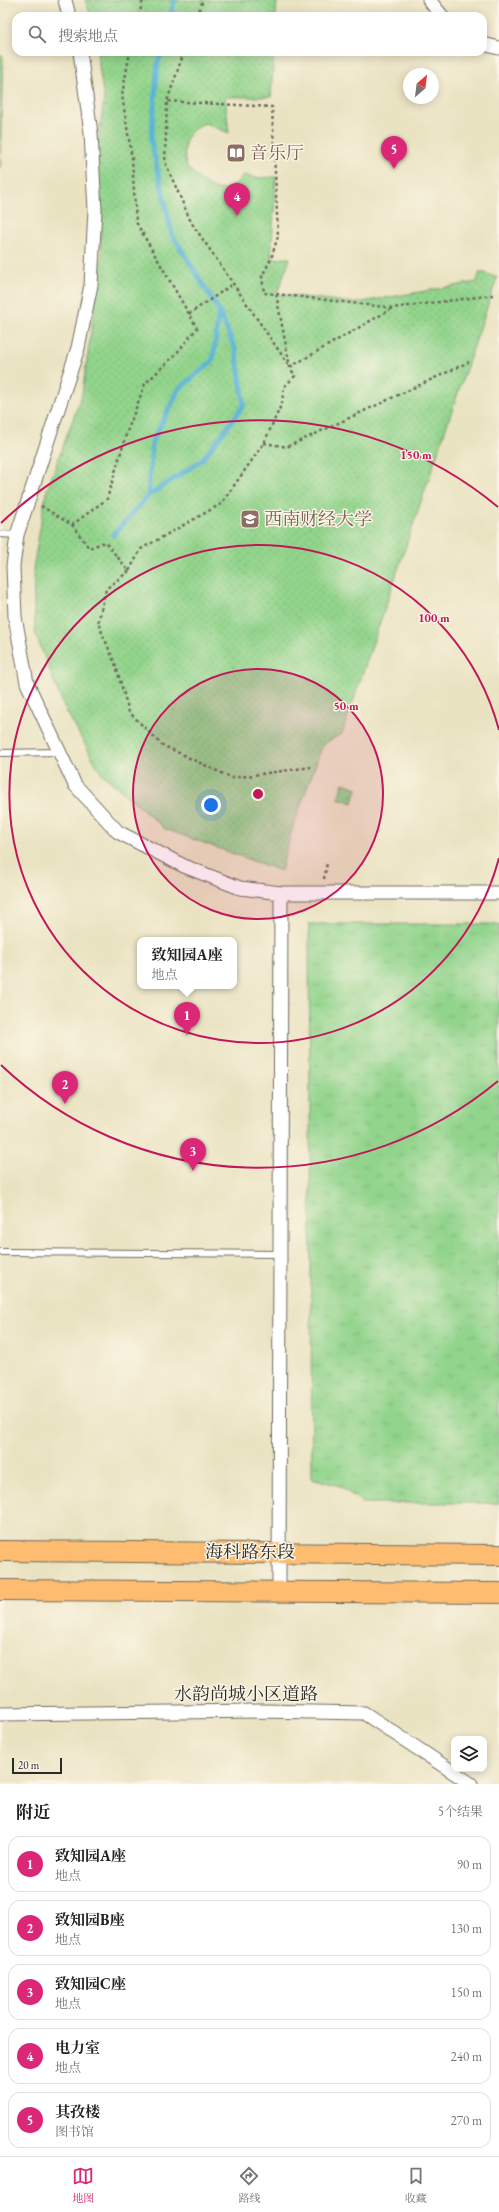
<!DOCTYPE html>
<html lang="zh">
<head>
<meta charset="utf-8">
<style>
  body { margin:0; font-family:"EB Garamond","Noto Serif SC",serif; background:#f2f2f2; color:#222 }
  .controls { position:absolute; right:12px; bottom:12px; display:grid; overflow:hidden; border-radius:8px; box-shadow:0 2px 10px #0003 }
  .controls button { width:36px; height:36px; display:grid; place-items:center; padding:0; border:0; border-bottom:1px solid #e0e0e0; background:#fff; color:#222; font:20px sans-serif }
  .compass { position:absolute; left:403px; top:68px; width:36px; height:36px; border-radius:50%; background:#fff; box-shadow:0 2px 10px #0003; rotate:28deg }
  .scale { position:absolute; left:12px; bottom:10px; width:50px; box-sizing:border-box; padding-left:4px; border:2px solid #2b2b2b; border-top:0; font-size:11px; line-height:14px; white-space:nowrap; color:#2b2b2b; -webkit-text-stroke:3px #fcf5e5; paint-order:stroke }
  .you { position:absolute; left:211px; top:805px; width:14px; height:14px; margin:-10px; border:3px solid #fff; border-radius:50%; background:#1a73e8; box-shadow:0 0 0 6px #1a73e833 }
  .badge { display:grid; place-items:center; width:26px; height:26px; border-radius:50%; background:#db2777; color:#fff; font-size:13px; font-weight:700 }
  .pin { position:absolute; translate:-50% -33px; filter:drop-shadow(0 1px 2px #0008) }
  .pin::after { content:''; position:absolute; top:21px; width:14px; height:12px; background:inherit; clip-path:polygon(0 0,100% 0,50% 100%) }
  .popup { position:absolute; left:137px; top:937px; width:100px; height:52px; box-sizing:border-box; display:grid; place-content:center; border-radius:8px; background:#fff; filter:drop-shadow(0 1px 3px #0005); font-size:13px; white-space:nowrap; color:#767676 }
  .popup b { font-size:15px; color:#222 }
  .popup::after { content:''; position:absolute; left:50%; top:100%; margin-left:-8px; border:8px solid transparent; border-top-color:#fff }
  .list { margin:0; padding:0; list-style:none }
  h2 { display:flex; justify-content:space-between; align-items:center; height:52px; margin:0; padding:0 16px; font-size:17px }
  h2 small { font-size:13px; font-weight:400; color:#767676 }
  .list li { display:grid; grid-template-columns:26px 1fr auto; gap:12px; align-items:center; box-sizing:border-box; height:56px; margin:0 8px 8px; padding:0 8px; border:1px solid #e0e0e0; border-radius:12px }
  .list b { display:block; font-size:15px; white-space:nowrap }
  .list p { margin:0; font-size:13px; white-space:nowrap; color:#767676 }
  .list em { font-size:13px; font-style:normal; color:#767676 }
  .icon { flex:none; width:22px; height:22px; fill:none; stroke:currentColor; stroke-width:2; stroke-linecap:round; stroke-linejoin:round }
  .map { position:relative; flex:none; width:499px; height:1784px; overflow:hidden }
  .search { position:absolute; background:#fff; box-shadow:0 2px 10px #0003; left:12px; right:12px; top:12px; height:44px; display:flex; align-items:center; gap:10px; box-sizing:border-box; padding:0 14px; border-radius:12px; color:#767676; font-size:15px }
  .sheet { height:372px; background:#fff }
  nav { display:flex; justify-content:space-around; align-items:center; box-sizing:border-box; height:56px; border-top:1px solid #e0e0e0; background:#fff; font-size:11px; color:#767676 }
  nav a { display:grid; justify-items:center; gap:2px }
  nav .on { color:#db2777 }
  .map>svg:first-child { display:block }
  .grass { fill:url(#grass-tufts); stroke:#5e805c }
  .park { fill:url(#park-dots); stroke:#5e805c }
  .garden { fill:#92d48c; stroke:#5e805c }
  .lines { fill:none; stroke-linecap:round; stroke-linejoin:round }
  .stream { stroke:#59b3d7; stroke-width:5 }
  .lane-casing { stroke:#6e6b60; stroke-width:8 }
  .street-casing { stroke:#6e6b60; stroke-width:15 }
  .primary-casing { stroke:#6e6b60; stroke-width:22 }
  .path { stroke:#6e6b60; stroke-width:2.5; stroke-dasharray:3 3; stroke-linecap:butt }
  .lane { stroke:#fff; stroke-width:6 }
  .street { stroke:#fff; stroke-width:13 }
  .primary { stroke:#fdbc6f; stroke-width:20 }
  .ring { fill:none; stroke:#c2185b; stroke-width:2 }
  .labels { text-anchor:middle; stroke-width:3; stroke-linejoin:round; paint-order:stroke }
  .education-label { font-size:18px; fill:#785e54; stroke:#fcf5e5; text-anchor:start }
  .street-label { font-size:18px; fill:#2b2b2b; stroke:#fcf5e5 }
  .centre { fill:#c2185b; stroke:#fcf5e5; stroke-width:2 }
  .ring-label { font-size:12px; text-anchor:middle; font-weight:bold; fill:#c2185b; stroke:#fcf5e5; stroke-width:3; stroke-linejoin:round; paint-order:stroke }
</style>
</head>
<body>
<div class="map">
<svg width="499" height="1784" viewBox="0 0 499 1784">
  <defs>
    <pattern id="grass-tufts" width="24" height="20" patternUnits="userSpaceOnUse"><rect width="24" height="20" fill="#92d48c"/><path d="M3 7l-1-3M5 7V3M7 7l1-3M15 17l-1-3M17 17v-4M19 17l1-3" fill="none" stroke="#7eb679"/></pattern>
    <pattern id="park-dots" width="8" height="8" patternUnits="userSpaceOnUse"><rect width="8" height="8" fill="#92d48c"/><path d="M2 2h.1M6 6h.1" fill="none" stroke="#7eb679" stroke-width="1.8" stroke-linecap="round"/></pattern>
  </defs>
  <rect width="100%" height="100%" fill="#fcf5e5"/>
  <filter id="ink" filterUnits="userSpaceOnUse"><feTurbulence type="fractalNoise" baseFrequency=".025" numOctaves="2"/><feDisplacementMap in="SourceGraphic" scale="8" xChannelSelector="R" yChannelSelector="G"/><feConvolveMatrix kernelMatrix="1 2 1 2 8 2 1 2 1" color-interpolation-filters="sRGB"/></filter>
  <filter id="wash" filterUnits="userSpaceOnUse"><feTurbulence type="fractalNoise" baseFrequency=".012" numOctaves="4" result="noise"/><feDisplacementMap in="SourceGraphic" scale="16" xChannelSelector="R" yChannelSelector="G"/><feGaussianBlur stdDeviation="0.9" result="paint"/><feColorMatrix in="noise" values="0 0 0 0 0 0 0 0 0 0 0 0 0 0 0 0 0 1.4 0 .05"/><feComposite in="paint" operator="in"/></filter>
  <g filter="url(#wash)">
    <rect width="100%" height="100%" fill="#eae3c2"/>
    <path class="grass" d="M 343,783 L 357,788 L 353,803 L 338,798 Z
      M 309,924 L 499,924 L 499,1503 L 363,1503 L 340,1486 L 312,1478 Z"/>
    <path class="park" d="M 85,0 L 277,0 L 276,16 L 91,16 Z
      M 97,52 L 274,52 L 271,97 L 225,97 L 229,133 L 205,123 C 183,132 183,145 186,166 C 205,185 222,203 244,175 L 256,178 L 276,177 L 271,259 L 290,258 L 277,294 L 356,303 L 477,282 L 480,271 L 497,278 L 342,734 L 323,744 L 292,829 L 281,871 L 165,829 L 101,773 L 64,707 L 35,633 L 33,569 L 46,493 L 82,394 L 102,255 L 93,173 L 104,100 Z"/>
    <path class="garden" d="M 0,54 L 3,56 L 0,168 Z"/>
    <g class="lines">
      <path class="stream" d="M 170,16 L 175,0
        M 148,496 L 152,442 L 179,389 L 213,360 L 219,312
        M 113,535 L 148,496 L 202,460 L 244,405 L 236,351 L 219,311 L 172,234 L 151,141 L 158,63 L 161,52"/>
    </g>
  </g>
  <g filter="url(#ink)">
    <g class="lines">
      <defs>
        <path id="lane" d="M 0,534 L 17,535
          M 0,753 L 59,752
          M 0,1252 L 281,1254"/>
        <path id="street" d="M 65,0 L 69,16
          M 429,0 L 442,16
          M 483,44 L 499,48
          M 80,52 L 91,133 L 93,173 L 95,210 L 91,285 L 78,348 L 17,535 L 13,566 L 15,617 L 27,683 L 75,785 L 118,832 L 184,866 L 240,888 L 281,893 L 499,893
          M 279,1592 L 281,893
          M 0,1714 L 261,1711 L 364,1713 L 471,1784"/>
        <path id="primary" d="M 0,1551 L 499,1555
          M 0,1590 L 499,1593"/>
      </defs>
      <use href="#lane" class="lane-casing"/>
      <use href="#street" class="street-casing"/>
      <use href="#primary" class="primary-casing"/>
      <path class="path" d="M 139,16 L 143,0
        M 197,16 L 203,0
        M 184,52 L 167,101 L 165,162 L 191,222 L 290,367 L 393,308
        M 276,294 L 393,308 L 493,295
        M 189,314 L 233,284
        M 264,443 L 287,447 L 469,362
        M 41,506 L 72,525 L 89,548 L 105,542 L 129,571 L 141,549 L 221,504 L 264,443 L 282,403 L 284,387 L 295,376 L 290,367 L 276,294 L 264,293 L 262,276 L 271,259 L 278,236 L 272,107 L 167,101
        M 72,525 L 107,499 L 127,432 L 145,384 L 176,354 L 197,328 L 136,222 L 132,159 L 122,95 L 130,52
        M 129,571 L 106,589 L 98,623 L 116,666 L 129,712 L 162,745 L 232,778 L 311,767
        M 324,879 L 327,863"/>
      <use href="#lane" class="lane"/>
      <use href="#street" class="street"/>
      <use href="#primary" class="primary"/>
    </g>
  </g>
  <circle cx="258" cy="794" r="125" fill="#c2185b" fill-opacity=".12"/>
  <g class="ring">
    <circle cx="258" cy="794" r="125"/>
    <path d="M499 858A249 249 0 1 1 499 730"/>
    <path d="M498 1081A374 374 0 0 1 1 1065M1 523A374 374 0 0 1 498 507"/>
  </g>
  <defs>
    <symbol id="library-square" viewBox="-11 -11 22 22"><rect x="-9" y="-9" width="18" height="18" rx="4" fill="#8d6e63" stroke="#fcf5e5"/><path d="M-6-4Q-3-5.5-.7-3.5V5Q-3 3-6 4ZM6-4Q3-5.5 .7-3.5V5Q3 3 6 4Z" fill="#fff"/></symbol>
    <symbol id="university-square" viewBox="-11 -11 22 22"><rect x="-9" y="-9" width="18" height="18" rx="4" fill="#8d6e63" stroke="#fcf5e5"/><path d="M0-5L7-2L0 1L-7-2ZM-4 1L0 2.5L4 1V4Q0 6-4 4Z" fill="#fff"/></symbol>
  </defs>
  <g fill-rule="evenodd">
    <use href="#library-square" x="225" y="142" width="22" height="22"/>
    <use href="#university-square" x="239" y="508" width="22" height="22"/>
  </g>
  <g class="labels">
    <g class="education-label">
      <text x="250" y="159">音乐厅</text>
      <text x="264" y="525">西南财经大学</text>
    </g>
    <g class="street-label">
      <text x="250" y="1558">海科路东段</text>
      <text x="246" y="1700">水韵尚城小区道路</text>
    </g>
  </g>
  <circle cx="258" cy="794" r="6" class="centre"/>
  <g class="ring-label">
    <text x="416" y="459">150 m</text>
    <text x="434" y="622">100 m</text>
    <text x="346" y="710">50 m</text>
  </g>
</svg>
<div class="controls">
<button><svg class="icon" aria-label="layers" viewBox="0 0 24 24"><path d="M12 4l9 5-9 5-9-5zM3 14l9 5 9-5"/></svg></button>
</div>
<svg class="compass" viewBox="-18 -18 36 36"><path d="M0-13l5 13h-10z" fill="#e53935"/><path d="M0 13l5-13h-10z" fill="#767676"/></svg>
<div class="scale">20 m</div>
<div class="you"></div>
<div class="pin badge" style="left:187px;top:1035px">1</div>
<div class="popup"><b>致知园A座</b>地点</div>
<div class="pin badge" style="left:65px;top:1104px">2</div>
<div class="pin badge" style="left:193px;top:1171px">3</div>
<div class="pin badge" style="left:237px;top:216px">4</div>
<div class="pin badge" style="left:394px;top:169px">5</div>
<div class="search"><svg class="icon" aria-label="search" viewBox="0 0 24 24"><circle cx="10" cy="10" r="6"/><path d="M15 15l6 6"/></svg>搜索地点</div>
</div>
<section class="sheet">
<h2>附近<small>5个结果</small></h2>
<ul class="list">
<li><span class="badge">1</span><div><b>致知园A座</b><p>地点</p></div><em>90 m</em></li>
<li><span class="badge">2</span><div><b>致知园B座</b><p>地点</p></div><em>130 m</em></li>
<li><span class="badge">3</span><div><b>致知园C座</b><p>地点</p></div><em>150 m</em></li>
<li><span class="badge">4</span><div><b>电力室</b><p>地点</p></div><em>240 m</em></li>
<li><span class="badge">5</span><div><b>其孜楼</b><p>图书馆</p></div><em>270 m</em></li>
</ul>
</section>
<nav>
<a class="on"><svg class="icon" aria-label="map" viewBox="0 0 24 24"><path d="M3 6l6-2 6 2 6-2v14l-6 2-6-2-6 2zM9 4v14M15 6v14"/></svg>地图</a>
<a><svg class="icon" aria-label="directions" viewBox="0 0 24 24"><path d="M12 3l9 9-9 9-9-9zM9 14v-3h6M13 9l2 2-2 2"/></svg>路线</a>
<a><svg class="icon" aria-label="saved" viewBox="0 0 24 24"><path d="M7 4h10v16l-5-4-5 4z"/></svg>收藏</a>
</nav>
</body>
</html>
